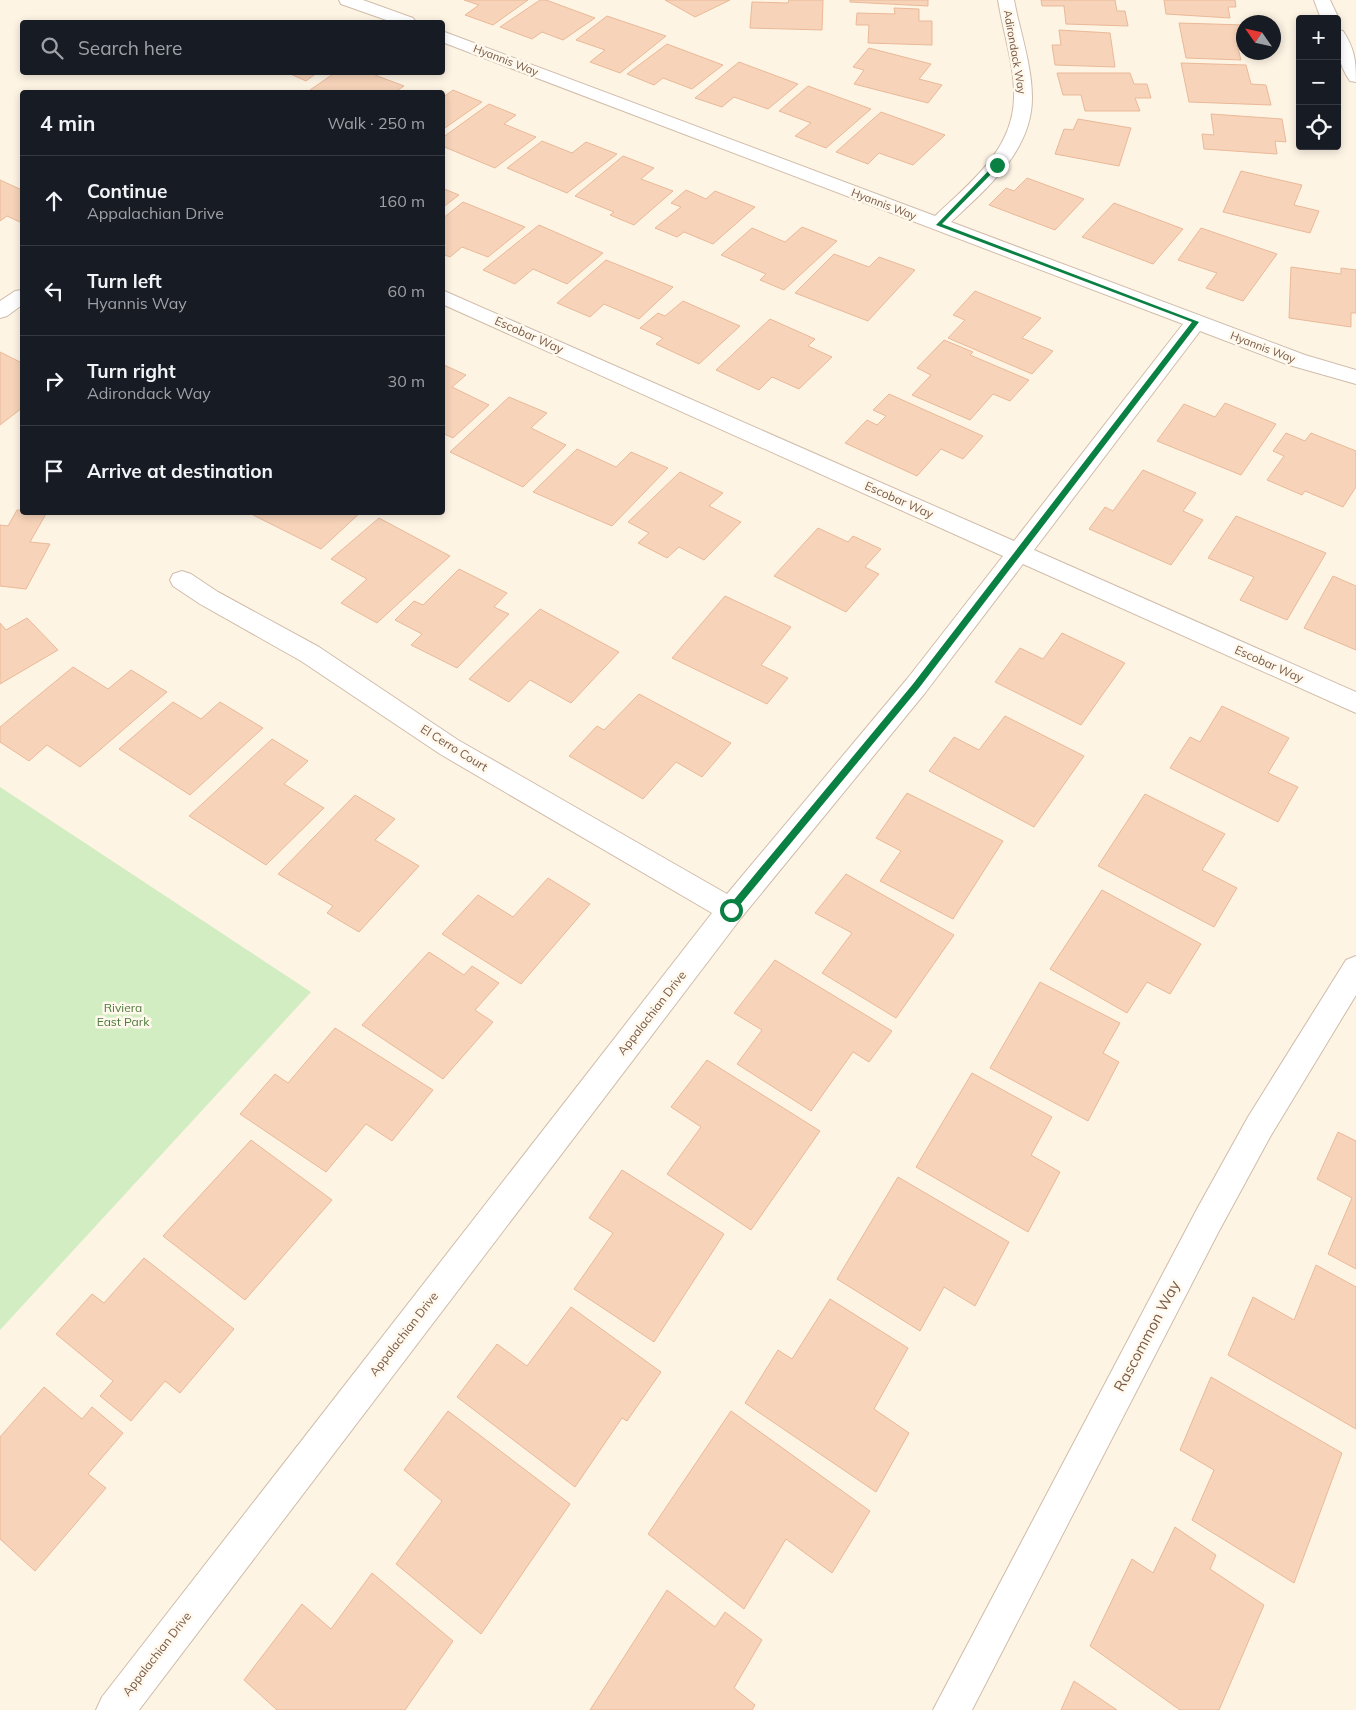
<!DOCTYPE html>
<html lang="en">
<head>
<meta charset="utf-8">
<style>
  body { margin:0; font-family:Mulish,sans-serif; background:#20242c; color:#f1f3f6 }
  .controls { position:absolute; right:15px; top:15px; display:grid; overflow:hidden; border-radius:5px; box-shadow:0 2px 8px #0003 }
  .controls button { width:45px; height:45px; display:grid; place-items:center; padding:0; border:0; border-bottom:1px solid #363941; background:#171b24; color:#f1f3f6; font:25px sans-serif }
  .compass { position:absolute; left:1236px; top:15px; width:45px; height:45px; border-radius:50%; background:#171b24; box-shadow:0 2px 8px #0003; rotate:304deg }
  .stop { position:absolute; width:15px; height:15px; margin:-11px; border:4px solid #0b8043; border-radius:50%; background:#fff }
  .stop.end { background:#0b8043; border-color:#fff; box-shadow:0 1px 5px #0008 }
  .list { margin:0; padding:0; list-style:none }
  h2 { display:flex; justify-content:space-between; align-items:center; height:65px; margin:0; padding:0 20px; font-size:21px }
  h2 small { font-size:16px; font-weight:400; color:#9ea1a6 }
  .list li { display:grid; grid-template-columns:32px 1fr auto; gap:15px; align-items:center; box-sizing:border-box; height:90px; padding:0 20px; border-top:1px solid #363941 }
  .list b { display:block; font-size:19px; white-space:nowrap }
  .list p { margin:0; font-size:16px; white-space:nowrap; color:#9ea1a6 }
  .list em { font-size:16px; font-style:normal; color:#9ea1a6 }
  .icon { flex:none; width:28px; height:28px; fill:none; stroke:currentColor; stroke-width:2; stroke-linecap:round; stroke-linejoin:round }
  .map { position:relative; flex:none; width:1356px; height:1710px; overflow:hidden }
  .search { position:absolute; background:#171b24; box-shadow:0 2px 8px #0003; left:20px; top:20px; width:425px; height:55px; display:flex; align-items:center; gap:12px; box-sizing:border-box; padding:0 18px; border-radius:5px; color:#9ea1a6; font-size:19px }
  .panel { position:absolute; background:#171b24; box-shadow:0 2px 8px #0003; left:20px; top:90px; width:425px; height:425px; border-radius:5px }
  .map>svg:first-child { display:block }
  .green { fill:#d2edc1 }
  .building { fill:#f6d3b9; stroke:#eab998 }
  .lines { fill:none; stroke-linecap:round; stroke-linejoin:round }
  .minor-casing { stroke:#d0bca9; stroke-width:2 }
  .minor { fill:#fff; fill-rule:evenodd }
  .route { fill:#0b8043 }
  .labels { text-anchor:middle; stroke-width:5; stroke-linejoin:round; paint-order:stroke }
  .far-street-label { font-size:11px; fill:#795a47; stroke:#fff8ec }
  .street-label { font-size:12px; fill:#795a47; stroke:#fff8ec }
  .park-label { font-size:12px; fill:#4c7a3c; stroke:#fff8ec }
  .near-street-label { font-size:15px; fill:#795a47; stroke:#fff8ec }
</style>
</head>
<body>
<div class="map">
<svg width="1356" height="1710" viewBox="0 0 1356 1710">
  <rect width="100%" height="100%" fill="#fef4e4"/>
  <path class="green" d="M 0,787 L 311,992 L 0,1330 Z"/>
  <path class="building" d="M 464,0 L 528,0 L 493,25 L 465,15 L 479,5 Z
    M 540,0 L 546,0 L 595,18 L 563,40 L 542,32 L 532,39 L 500,27 Z
    M 665,0 L 730,0 L 695,17 Z
    M 789,0 L 823,0 L 822,30 L 750,28 L 752,2 L 788,3 Z
    M 850,0 L 928,0 L 928,6 L 850,2 Z
    M 1041,0 L 1115,0 L 1117,11 L 1125,11 L 1128,26 L 1066,24 L 1064,6 L 1042,6 Z
    M 1164,0 L 1235,0 L 1236,7 L 1228,7 L 1230,18 L 1166,14 Z
    M 894,8 L 919,9 L 919,21 L 932,21 L 932,45 L 868,43 L 869,25 L 856,25 L 857,13 L 895,14 Z
    M 607,16 L 666,36 L 620,73 L 590,62 L 605,50 L 576,40 Z
    M 1179,23 L 1244,25 L 1244,45 L 1237,44 L 1241,60 L 1186,58 Z
    M 1059,30 L 1110,33 L 1115,67 L 1055,65 L 1052,45 L 1061,45 Z
    M 667,44 L 723,65 L 692,89 L 663,78 L 654,85 L 627,74 Z
    M 869,48 L 931,64 L 919,79 L 942,85 L 928,103 L 854,84 L 864,70 L 853,67 Z
    M 739,62 L 798,84 L 768,109 L 734,97 L 722,107 L 695,98 Z
    M 1181,63 L 1246,65 L 1251,84 L 1266,85 L 1271,105 L 1189,102 Z
    M 286,72 L 318,72 L 306,81 Z
    M 336,72 L 378,72 L 375,75 L 404,86 L 395,92 L 315,92 L 310,90 Z
    M 1057,73 L 1130,73 L 1134,84 L 1147,84 L 1151,98 L 1135,98 L 1140,111 L 1085,111 L 1081,95 L 1063,95 Z
    M 808,86 L 871,109 L 826,148 L 795,136 L 811,123 L 779,111 Z
    M 453,90 L 482,102 L 442,130 L 442,98 Z
    M 489,104 L 516,115 L 504,124 L 536,137 L 495,168 L 442,146 L 442,138 Z
    M 881,112 L 945,135 L 913,165 L 879,153 L 868,164 L 836,152 Z
    M 1211,114 L 1282,119 L 1286,142 L 1275,141 L 1277,154 L 1204,149 L 1202,134 L 1214,135 Z
    M 1078,119 L 1131,128 L 1119,166 L 1055,154 L 1064,129 L 1073,130 Z
    M 542,141 L 572,153 L 586,142 L 617,154 L 567,193 L 507,168 Z
    M 623,156 L 654,168 L 641,179 L 673,191 L 634,225 L 610,215 L 614,212 L 575,196 Z
    M 1241,171 L 1302,185 L 1294,205 L 1319,211 L 1310,233 L 1223,212 Z
    M 1027,178 L 1084,199 L 1055,230 L 989,205 L 1006,188 L 1014,191 Z
    M 0,180 L 22,190 L 22,223 L 7,216 L 0,221 Z
    M 442,188 L 459,195 L 442,208 Z
    M 686,190 L 706,199 L 715,191 L 755,207 L 713,244 L 684,232 L 677,237 L 655,228 L 681,207 L 671,203 Z
    M 463,202 L 525,227 L 488,257 L 462,247 L 450,257 L 442,254 L 442,219 Z
    M 1114,203 L 1183,229 L 1153,264 L 1082,237 Z
    M 539,225 L 603,253 L 567,284 L 533,269 L 515,284 L 483,270 Z
    M 802,227 L 837,241 L 784,290 L 760,280 L 766,274 L 721,255 L 752,228 L 785,242 Z
    M 1201,228 L 1277,254 L 1243,301 L 1206,288 L 1217,273 L 1178,260 Z
    M 834,254 L 869,267 L 879,257 L 915,270 L 868,321 L 795,293 Z
    M 606,260 L 673,287 L 639,319 L 604,304 L 590,317 L 557,303 Z
    M 1291,267 L 1341,274 L 1341,268 L 1356,270 L 1356,313 L 1351,313 L 1351,327 L 1289,318 Z
    M 975,291 L 1041,318 L 1022,338 L 1053,351 L 1032,374 L 948,338 L 965,320 L 953,315 Z
    M 683,301 L 740,326 L 699,364 L 656,344 L 663,338 L 640,328 L 658,313 L 665,316 Z
    M 770,319 L 815,339 L 808,346 L 832,357 L 799,389 L 772,377 L 759,390 L 716,370 Z
    M 944,340 L 973,352 L 970,355 L 1029,380 L 1010,401 L 993,394 L 970,420 L 912,395 L 931,375 L 917,368 Z
    M 0,352 L 22,363 L 22,408 L 0,425 Z
    M 442,364 L 466,375 L 452,387 L 489,405 L 453,438 L 442,433 Z
    M 889,394 L 983,436 L 963,459 L 941,449 L 917,476 L 845,443 L 867,420 L 877,425 L 886,416 L 873,410 Z
    M 509,397 L 547,413 L 531,428 L 566,445 L 523,487 L 450,452 Z
    M 1225,403 L 1276,424 L 1241,475 L 1157,441 L 1184,404 L 1215,417 Z
    M 1286,433 L 1305,441 L 1311,433 L 1356,451 L 1356,487 L 1343,507 L 1305,491 L 1302,495 L 1267,480 L 1284,456 L 1273,451 Z
    M 577,449 L 616,467 L 631,452 L 668,468 L 612,526 L 533,492 Z
    M 1143,470 L 1196,493 L 1183,511 L 1203,520 L 1171,565 L 1089,529 L 1105,507 L 1113,511 Z
    M 680,472 L 723,493 L 709,506 L 741,522 L 704,560 L 679,547 L 667,558 L 638,543 L 649,533 L 628,522 Z
    M 17,510 L 22,510 L 22,512 L 47,512 L 30,542 L 50,544 L 26,589 L 0,586 L 0,525 L 8,526 Z
    M 256,512 L 361,512 L 321,549 L 253,515 Z
    M 1236,516 L 1326,553 L 1287,620 L 1240,600 L 1254,577 L 1208,558 Z
    M 379,518 L 450,556 L 377,623 L 341,603 L 367,579 L 331,559 Z
    M 818,528 L 848,542 L 853,536 L 881,549 L 865,567 L 879,574 L 846,612 L 774,576 Z
    M 459,569 L 507,593 L 494,607 L 509,614 L 457,668 L 411,645 L 422,634 L 395,620 L 414,601 L 423,605 Z
    M 1333,576 L 1356,586 L 1356,650 L 1304,628 Z
    M 725,596 L 791,627 L 761,665 L 788,678 L 767,704 L 672,658 Z
    M 540,609 L 619,652 L 571,703 L 530,680 L 509,702 L 469,679 Z
    M 27,618 L 58,650 L 0,684 L 0,623 L 6,630 Z
    M 1062,633 L 1125,663 L 1081,725 L 995,682 L 1020,648 L 1043,659 Z
    M 73,667 L 108,689 L 131,670 L 167,692 L 80,767 L 47,745 L 29,761 L 0,742 L 0,727 Z
    M 639,694 L 731,743 L 702,777 L 676,762 L 643,799 L 569,756 L 597,726 L 604,730 Z
    M 173,702 L 201,719 L 220,702 L 263,728 L 190,795 L 119,749 Z
    M 1222,706 L 1289,738 L 1268,773 L 1298,787 L 1278,822 L 1170,768 L 1190,737 L 1200,742 Z
    M 1005,716 L 1084,756 L 1034,827 L 929,771 L 954,737 L 979,750 Z
    M 272,739 L 308,761 L 284,784 L 324,808 L 266,865 L 189,816 Z
    M 907,793 L 1003,841 L 953,919 L 880,881 L 901,851 L 876,838 Z
    M 1145,794 L 1225,834 L 1202,870 L 1237,888 L 1214,927 L 1098,866 Z
    M 355,795 L 395,819 L 375,840 L 419,866 L 359,932 L 327,913 L 333,906 L 278,874 Z
    M 846,874 L 954,935 L 896,1018 L 822,973 L 852,933 L 815,913 Z
    M 548,878 L 590,904 L 521,984 L 442,934 L 478,895 L 513,917 Z
    M 1102,890 L 1201,944 L 1170,994 L 1147,982 L 1127,1013 L 1050,969 Z
    M 429,952 L 464,975 L 472,966 L 499,983 L 475,1010 L 493,1022 L 443,1079 L 362,1025 Z
    M 775,960 L 892,1031 L 869,1062 L 853,1052 L 811,1111 L 737,1064 L 762,1030 L 734,1013 Z
    M 1040,982 L 1120,1023 L 1103,1053 L 1119,1062 L 1088,1121 L 990,1068 Z
    M 335,1028 L 433,1090 L 392,1141 L 366,1124 L 326,1172 L 240,1114 L 275,1074 L 288,1083 Z
    M 707,1060 L 820,1131 L 751,1230 L 667,1174 L 701,1127 L 671,1107 Z
    M 972,1073 L 1052,1117 L 1031,1155 L 1060,1172 L 1028,1232 L 916,1167 Z
    M 1338,1132 L 1356,1141 L 1356,1269 L 1328,1254 L 1352,1198 L 1317,1179 Z
    M 251,1140 L 332,1200 L 245,1300 L 163,1236 Z
    M 622,1170 L 724,1234 L 654,1342 L 574,1289 L 613,1233 L 589,1218 Z
    M 898,1177 L 1009,1242 L 975,1306 L 944,1287 L 920,1331 L 837,1279 Z
    M 144,1258 L 234,1329 L 180,1393 L 165,1381 L 131,1421 L 100,1396 L 113,1381 L 56,1334 L 92,1294 L 104,1303 Z
    M 1316,1265 L 1356,1287 L 1356,1429 L 1228,1355 L 1253,1297 L 1294,1320 Z
    M 830,1299 L 908,1348 L 874,1409 L 909,1433 L 876,1492 L 745,1403 L 778,1350 L 792,1359 Z
    M 571,1307 L 661,1372 L 627,1421 L 622,1418 L 575,1487 L 457,1397 L 497,1344 L 527,1366 Z
    M 1211,1377 L 1342,1453 L 1294,1583 L 1192,1520 L 1214,1470 L 1180,1450 Z
    M 44,1387 L 82,1419 L 92,1407 L 123,1433 L 88,1474 L 106,1488 L 35,1571 L 0,1539 L 0,1437 Z
    M 448,1411 L 570,1504 L 481,1634 L 396,1564 L 442,1501 L 404,1470 Z
    M 731,1411 L 870,1511 L 832,1573 L 786,1539 L 744,1609 L 648,1534 Z
    M 1175,1527 L 1216,1555 L 1210,1569 L 1264,1605 L 1219,1710 L 1180,1710 L 1090,1646 L 1132,1559 L 1153,1573 Z
    M 372,1573 L 453,1641 L 405,1710 L 277,1710 L 244,1680 L 302,1604 L 331,1629 Z
    M 667,1590 L 715,1627 L 725,1612 L 762,1640 L 734,1688 L 755,1705 L 752,1710 L 590,1710 Z
    M 1074,1681 L 1117,1710 L 1061,1710 Z"/>
  <g class="lines">
    <defs>
      <path id="minor" d="M 339,0 L 363,0 L 413,18 L 416,22 L 392,22 L 341,4 Z
        M 998,0 L 1014,0 C 1020,32 1032,65 1032,98 C 1032,151 987,188 951,222 L 1305,355 L 1356,370 L 1356,384 L 1289,365 L 1200,331 L 1034,550 L 1356,692 L 1356,713 L 1023,564 L 925,693 L 741,918 L 139,1710 L 96,1710 L 102,1697 L 712,913 L 440,754 L 301,661 L 200,604 L 173,586 L 170,580 L 173,574 L 182,571 L 191,574 L 218,592 L 319,647 L 458,740 L 727,894 L 907,679 L 1003,556 L 442,304 L 442,290 L 1014,541 L 1183,324 L 442,42 L 442,31 L 935,216 C 970,183 1013,150 1014,98 C 1015,66 1003,32 998,0 Z
        M 1314,0 L 1330,0 L 1339,19 L 1337,21 L 1337,19 L 1321,19 Z
        M 1337,30 L 1343,31 C 1355,49 1356,62 1356,82 L 1350,81 C 1338,64 1337,49 1337,30 Z
        M 22,290 L 22,305 L 7,316 L 0,318 L 0,301 L 15,291 Z
        M 1356,956 L 1356,995 L 1270,1137 L 1219,1231 L 972,1710 L 933,1710 L 1197,1209 L 1248,1117 L 1346,960 Z"/>
    </defs>
    <use href="#minor" class="minor-casing"/>
    <use href="#minor" class="minor"/>
  </g>
  <path class="route" d="M 995,164 L 1000,165 L 942,224 L 1199,322 L 919,688 L 734,912 L 728,912 L 728,907 L 913,684 L 1192,322 L 936,225 Z"/>
  <g class="labels">
    <g class="far-street-label">
      <text transform="translate(1015 52) rotate(80)" y="4">Adirondack Way</text>
      <text transform="translate(506 60) rotate(21)" y="4">Hyannis Way</text>
      <text transform="translate(884 204) rotate(21)" y="4">Hyannis Way</text>
      <text transform="translate(1263 347) rotate(21)" y="4">Hyannis Way</text>
    </g>
    <g class="street-label">
      <text transform="translate(529 335) rotate(24)" y="4">Escobar Way</text>
      <text transform="translate(899 500) rotate(24)" y="4">Escobar Way</text>
      <text transform="translate(1269 664) rotate(24)" y="4">Escobar Way</text>
      <text transform="translate(454 748) rotate(32)" y="4">El Cerro Court</text>
      <text transform="translate(652 1013) rotate(-52)" y="4">Appalachian Drive</text>
      <text transform="translate(404 1334) rotate(-52)" y="4">Appalachian Drive</text>
      <text transform="translate(157 1654) rotate(-52)" y="4">Appalachian Drive</text>
    </g>
    <g class="park-label">
      <text x="123" y="1012">Riviera<tspan x="123" dy="14">East Park</tspan></text>
    </g>
    <g class="near-street-label">
      <text transform="translate(1147 1336) rotate(-62)" y="5">Rascommon Way</text>
    </g>
  </g>
</svg>
<div class="controls">
<button>+</button>
<button>−</button>
<button><svg class="icon" aria-label="locate" viewBox="0 0 24 24"><circle cx="12" cy="12" r="6"/><path d="M12 2v4M12 18v4M2 12h4M18 12h4"/></svg></button>
</div>
<svg class="compass" viewBox="-18 -18 36 36"><path d="M0-13l5 13h-10z" fill="#e53935"/><path d="M0 13l5-13h-10z" fill="#9ea1a6"/></svg>
<div class="stop" style="left:731px;top:910px"></div>
<div class="stop end" style="left:997px;top:165px"></div>
<div class="search"><svg class="icon" aria-label="search" viewBox="0 0 24 24"><circle cx="10" cy="10" r="6"/><path d="M15 15l6 6"/></svg>Search here</div>
<section class="panel">
<h2>4 min<small>Walk · 250 m</small></h2>
<ul class="list">
<li><svg class="icon" aria-label="ahead" viewBox="0 0 24 24"><path d="M12 20V5M6 11l6-6 6 6"/></svg><div><b>Continue</b><p>Appalachian Drive</p></div><em>160 m</em></li>
<li><svg class="icon" aria-label="left" viewBox="0 0 24 24"><path d="M17 20v-9H6M10 6l-5 5 5 5"/></svg><div><b>Turn left</b><p>Hyannis Way</p></div><em>60 m</em></li>
<li><svg class="icon" aria-label="right" viewBox="0 0 24 24"><path d="M7 20v-9h11M14 6l5 5-5 5"/></svg><div><b>Turn right</b><p>Adirondack Way</p></div><em>30 m</em></li>
<li><svg class="icon" aria-label="arrive" viewBox="0 0 24 24"><path d="M6 21V4h12l-3 4 3 4H6"/></svg><div><b>Arrive at destination</b></div></li>
</ul>
</section>
</div>
</body>
</html>
